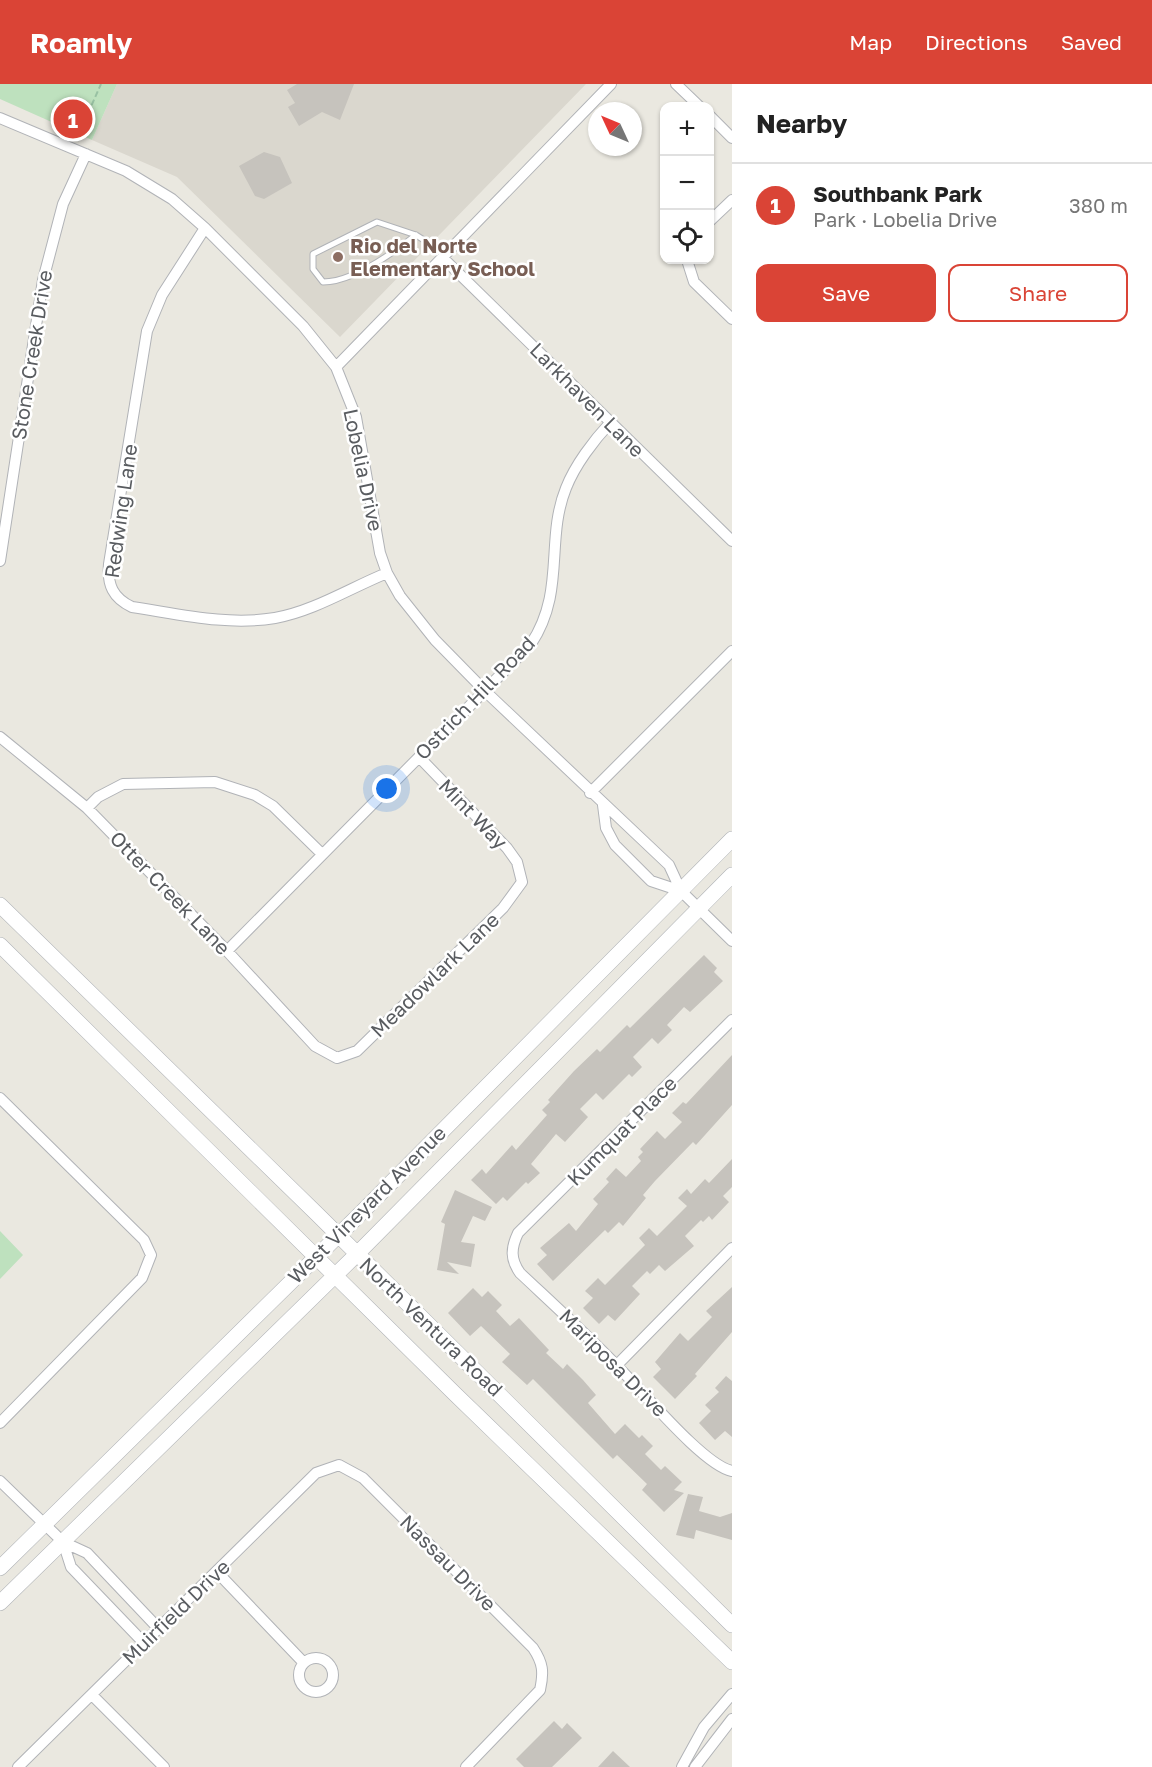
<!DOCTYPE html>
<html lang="en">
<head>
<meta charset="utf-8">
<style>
  body { margin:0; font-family:"Golos Text",sans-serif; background:#f6f6f6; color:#222 }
  .controls { position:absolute; right:18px; top:18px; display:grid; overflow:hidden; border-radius:12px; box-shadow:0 2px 4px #0004 }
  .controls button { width:54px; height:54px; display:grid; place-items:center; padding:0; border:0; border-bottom:2px solid #e0e0e0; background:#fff; color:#222; font:30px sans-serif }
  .compass { position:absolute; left:588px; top:18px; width:54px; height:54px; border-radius:50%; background:#fff; box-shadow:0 2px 4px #0004; rotate:314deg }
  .you { position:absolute; left:387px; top:705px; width:21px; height:21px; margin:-15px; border:4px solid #fff; border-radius:50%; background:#1a73e8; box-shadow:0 0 0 9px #1a73e833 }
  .badge { display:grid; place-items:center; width:39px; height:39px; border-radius:50%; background:#da4436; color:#fff; font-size:20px; font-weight:700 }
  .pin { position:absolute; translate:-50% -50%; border:3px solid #fff; box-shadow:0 2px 6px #0006 }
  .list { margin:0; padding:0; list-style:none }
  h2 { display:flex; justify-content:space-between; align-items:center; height:78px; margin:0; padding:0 24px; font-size:26px }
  h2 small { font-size:20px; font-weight:400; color:#767676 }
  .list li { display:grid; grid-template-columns:39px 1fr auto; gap:18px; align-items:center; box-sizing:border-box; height:84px; padding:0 24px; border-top:2px solid #e0e0e0 }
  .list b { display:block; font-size:22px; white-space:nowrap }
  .list p { margin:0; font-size:20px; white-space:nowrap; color:#767676 }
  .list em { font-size:20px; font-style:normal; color:#767676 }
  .actions { display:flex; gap:12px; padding:18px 24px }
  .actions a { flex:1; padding:14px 0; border:2px solid #da4436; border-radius:12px; text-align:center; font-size:21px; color:#da4436 }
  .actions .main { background:#da4436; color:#fff }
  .icon { flex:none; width:33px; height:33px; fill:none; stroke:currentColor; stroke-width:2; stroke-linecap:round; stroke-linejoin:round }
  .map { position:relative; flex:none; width:732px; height:1683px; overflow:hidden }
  header { display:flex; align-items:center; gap:36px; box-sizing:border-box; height:84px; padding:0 30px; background:#da4436; color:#fff }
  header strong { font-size:28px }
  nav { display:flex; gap:33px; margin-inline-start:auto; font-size:21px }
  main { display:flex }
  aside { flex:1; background:#fff }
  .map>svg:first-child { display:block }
  .education { fill:#dad7ce }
  .green { fill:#bee1be }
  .building { fill:#c6c3bd }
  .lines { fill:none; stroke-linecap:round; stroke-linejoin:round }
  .lane-casing { stroke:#b1b3b7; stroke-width:7 }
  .street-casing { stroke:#b1b3b7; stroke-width:12 }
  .secondary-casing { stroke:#b0b3b7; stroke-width:16 }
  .path { stroke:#98c1a3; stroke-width:2; stroke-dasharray:6 3; stroke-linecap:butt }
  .lane { stroke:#fff; stroke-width:5 }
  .street { stroke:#fff; stroke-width:10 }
  .secondary { stroke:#fff; stroke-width:15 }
  .education-dot { fill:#8d6e63; stroke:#fff; stroke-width:2 }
  .labels { text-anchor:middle; stroke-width:5; stroke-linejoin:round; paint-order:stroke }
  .education-label { font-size:20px; font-weight:bold; fill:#785e54; stroke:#fff; text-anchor:start }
  .street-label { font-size:20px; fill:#595c60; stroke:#fff }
</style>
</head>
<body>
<header>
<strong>Roamly</strong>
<nav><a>Map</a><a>Directions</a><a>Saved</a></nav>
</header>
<main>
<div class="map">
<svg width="732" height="1683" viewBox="0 0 732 1683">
  <rect width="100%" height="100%" fill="#eae8e0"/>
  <path class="education" d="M 117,0 L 586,0 L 340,253 L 177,93 L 92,56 Z"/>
  <path class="green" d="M 0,0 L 117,0 L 92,56 L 0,15 Z
    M 0,1147 L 23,1171 L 0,1195 Z"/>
  <path class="building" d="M 297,0 L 354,0 L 340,36 L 322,28 L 299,42 L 288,23 L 295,19 L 287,6 Z
    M 264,68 L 280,73 L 292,99 L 264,115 L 255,112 L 239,82 Z
    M 704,871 L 717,884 L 714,888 L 723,897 L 690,928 L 684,923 L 667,941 L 672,946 L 658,960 L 652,954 L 633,973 L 642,983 L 632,993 L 629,990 L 603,1016 L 596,1009 L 580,1025 L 588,1033 L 565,1058 L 556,1050 L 531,1080 L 540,1089 L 528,1100 L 526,1098 L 507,1117 L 503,1113 L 496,1120 L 471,1096 L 482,1085 L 486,1090 L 512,1061 L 516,1066 L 547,1031 L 542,1026 L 550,1018 L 548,1016 L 574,987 L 597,965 L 600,968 L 627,941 L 630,944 Z
    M 732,971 L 732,1021 L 696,1061 L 693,1058 L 655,1097 L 643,1111 L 646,1114 L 623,1142 L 619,1138 L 608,1149 L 605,1146 L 553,1197 L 537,1180 L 547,1171 L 540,1164 L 569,1139 L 576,1147 L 598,1120 L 593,1115 L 609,1098 L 606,1095 L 616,1084 L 626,1093 L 641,1077 L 638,1073 L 643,1068 L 640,1065 L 657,1047 L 665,1055 L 682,1038 L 672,1029 L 683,1018 L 686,1020 Z
    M 732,1075 L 732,1103 L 723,1112 L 729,1118 L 712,1136 L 709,1132 L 703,1138 L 701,1136 L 685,1152 L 694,1162 L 665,1187 L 659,1181 L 650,1190 L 647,1187 L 632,1202 L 640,1210 L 615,1237 L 608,1231 L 599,1240 L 583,1224 L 593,1214 L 585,1207 L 598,1194 L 605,1201 L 645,1161 L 639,1154 L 649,1144 L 657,1152 L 687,1122 L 678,1114 L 687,1105 L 691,1110 L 705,1095 L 709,1099 Z
    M 455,1106 L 492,1123 L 485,1137 L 473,1132 L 461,1158 L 475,1160 L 471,1183 L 447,1178 L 459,1190 L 437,1186 L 445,1140 L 441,1138 Z
    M 732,1203 L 732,1248 L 695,1290 L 697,1292 L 675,1315 L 653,1293 L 661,1285 L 655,1278 L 680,1249 L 688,1257 L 712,1233 L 706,1227 Z
    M 473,1204 L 482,1213 L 488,1207 L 502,1221 L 496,1227 L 510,1242 L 519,1234 L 549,1266 L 546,1269 L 563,1285 L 567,1280 L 583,1296 L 596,1311 L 588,1319 L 615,1350 L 625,1340 L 639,1354 L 642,1351 L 653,1362 L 645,1370 L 661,1386 L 665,1382 L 682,1398 L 674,1406 L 684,1409 L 664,1428 L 642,1406 L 647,1400 L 617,1371 L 613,1375 L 533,1295 L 527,1301 L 502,1278 L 510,1270 L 481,1242 L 470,1252 L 448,1229 Z
    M 726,1292 L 732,1297 L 732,1353 L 725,1347 L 715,1356 L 699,1339 L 711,1327 L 705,1321 L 719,1308 L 715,1304 Z
    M 688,1410 L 703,1413 L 699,1427 L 720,1433 L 732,1429 L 732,1456 L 696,1446 L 694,1455 L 676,1451 Z
    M 554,1637 L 562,1645 L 567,1639 L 582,1654 L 552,1683 L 524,1683 L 516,1675 Z
    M 613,1667 L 630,1683 L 598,1683 Z"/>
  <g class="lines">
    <defs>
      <path id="lane" d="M 416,151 C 393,169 353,198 323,198 L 313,185 L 313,170 L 377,138 L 416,151 L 446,170"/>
      <path id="street" d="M 676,0 L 699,22
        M 710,32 L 732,54
        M 0,34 L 126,87 L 172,115 L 205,144 L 303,242 L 336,283 L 356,333 L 380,469 L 387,489 L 400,512 L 435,556 L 485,607 L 669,781 L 681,807 L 732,857
        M 710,137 L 732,116
        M 205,144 L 162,211 L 147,247 L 109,480 C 107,501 113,514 132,523 C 179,530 227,542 275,534 C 314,527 350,504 387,489
        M 443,174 L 732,457
        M 687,176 L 694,198 L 732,235
        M 336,283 L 611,0
        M 0,477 L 43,196 L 63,120 L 86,70
        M 0,653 L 87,724 L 227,867 L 315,962 L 337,974 L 357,967 L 503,824 L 522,798 L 517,778 L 507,764 L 419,673
        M 590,709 L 732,567
        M 603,721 L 606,744 L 615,761 L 651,797 L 681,807
        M 87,724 L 98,713 L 123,700 L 215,698 L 255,711 L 273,722 L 322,770
        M 227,867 L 531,560 C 566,507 545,456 566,404 C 575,381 594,356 610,339
        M 732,936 L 518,1149 C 511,1164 510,1175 520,1189 C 553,1220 586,1250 617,1282 C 642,1306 703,1381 732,1387
        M 0,1014 L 144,1156 L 151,1171 L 142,1194 L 0,1339
        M 617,1281 L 732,1164
        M 0,1397 L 63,1458 L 87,1469 L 159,1545
        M 63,1458 L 71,1483 L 144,1559
        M 217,1488 L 304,1579
        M299 1591a17 17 0 1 1 34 0a17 17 0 1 1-34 0Z
        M 92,1611 L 164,1683
        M 18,1683 L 316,1389 L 339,1381 L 363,1394 L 533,1564 C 543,1579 544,1588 540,1606 L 466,1683
        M 682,1683 L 704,1643 L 732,1610
        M 695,1683 L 732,1635"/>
      <path id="secondary" d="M 0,821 L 317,1130 L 732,1541
        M 0,861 L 455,1310 L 732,1578
        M 0,1484 L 357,1133 L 732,755
        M 0,1519 L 357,1170 L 732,791"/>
    </defs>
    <use href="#lane" class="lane-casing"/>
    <use href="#street" class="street-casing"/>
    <use href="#secondary" class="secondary-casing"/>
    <path class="path" d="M 77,54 L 101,0"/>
    <use href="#lane" class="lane"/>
    <use href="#street" class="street"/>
    <use href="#secondary" class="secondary"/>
  </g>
  <circle class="education-dot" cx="338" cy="173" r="6"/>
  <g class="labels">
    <g class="education-label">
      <text x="350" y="169">Rio del Norte<tspan x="350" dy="23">Elementary School</tspan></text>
    </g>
    <g class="street-label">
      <text transform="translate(32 271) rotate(-81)" y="7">Stone Creek Drive</text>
      <text transform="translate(587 316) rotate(45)" y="7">Larkhaven Lane</text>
      <text transform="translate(363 386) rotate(78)" y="7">Lobelia Drive</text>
      <text transform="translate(121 427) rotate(-82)" y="7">Redwing Lane</text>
      <text transform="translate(475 614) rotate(-46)" y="7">Ostrich Hill Road</text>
      <text transform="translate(473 730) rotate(46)" y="7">Mint Way</text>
      <text transform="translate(170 809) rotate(46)" y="7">Otter Creek Lane</text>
      <text transform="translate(435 891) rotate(-44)" y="7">Meadowlark Lane</text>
      <text transform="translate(622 1047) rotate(-45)" y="7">Kumquat Place</text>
      <text transform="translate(367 1121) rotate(-45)" y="7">West Vineyard Avenue</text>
      <text transform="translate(431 1243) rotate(44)" y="7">North Ventura Road</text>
      <text transform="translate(613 1279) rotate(45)" y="7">Mariposa Drive</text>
      <text transform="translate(448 1479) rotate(45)" y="7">Nassau Drive</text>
      <text transform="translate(176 1528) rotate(-44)" y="7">Muirfield Drive</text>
    </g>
  </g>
</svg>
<div class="controls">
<button>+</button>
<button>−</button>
<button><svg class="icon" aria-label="locate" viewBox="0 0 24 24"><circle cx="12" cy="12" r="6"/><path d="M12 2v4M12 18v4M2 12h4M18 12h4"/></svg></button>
</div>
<svg class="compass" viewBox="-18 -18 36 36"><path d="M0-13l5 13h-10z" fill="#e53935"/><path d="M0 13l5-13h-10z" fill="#767676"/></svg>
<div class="you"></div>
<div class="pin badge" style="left:73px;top:35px">1</div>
</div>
<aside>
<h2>Nearby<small></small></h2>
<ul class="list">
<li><span class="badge">1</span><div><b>Southbank Park</b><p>Park · Lobelia Drive</p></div><em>380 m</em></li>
</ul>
<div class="actions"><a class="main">Save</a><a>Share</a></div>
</aside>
</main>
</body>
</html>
